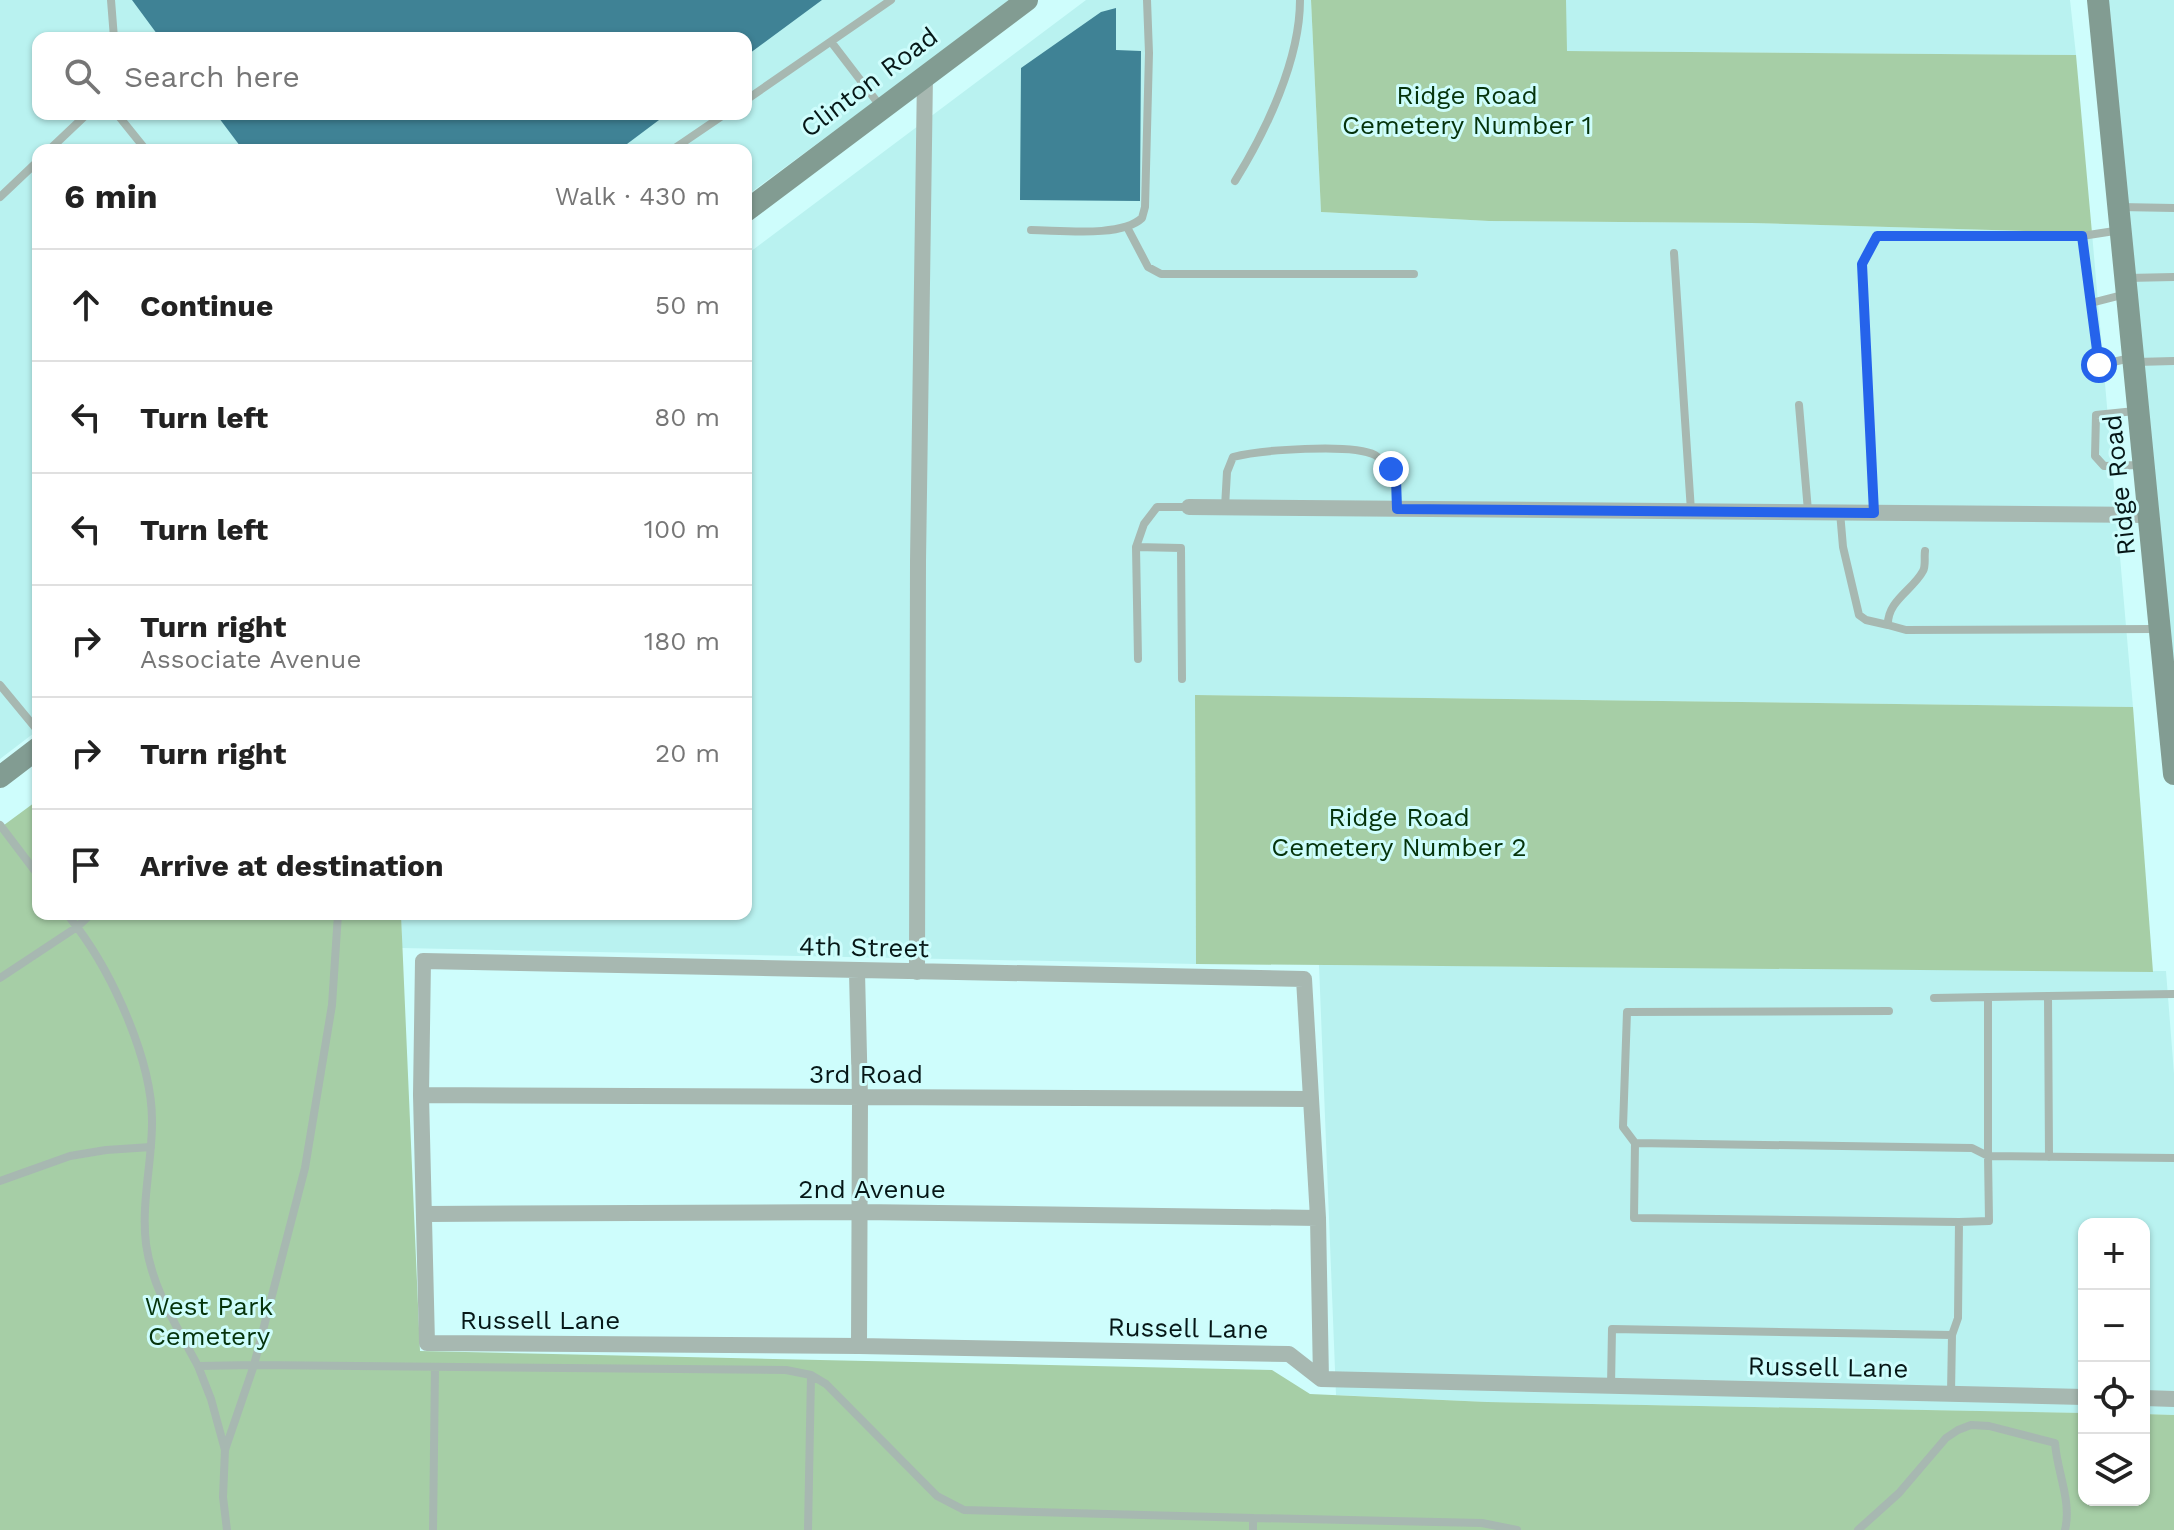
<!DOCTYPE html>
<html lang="en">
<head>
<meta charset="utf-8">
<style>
  body { margin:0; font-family:"Work Sans",sans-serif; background:#f2f2f2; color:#222 }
  .controls { position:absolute; right:24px; bottom:24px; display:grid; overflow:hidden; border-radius:16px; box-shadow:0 2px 6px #0004 }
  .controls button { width:72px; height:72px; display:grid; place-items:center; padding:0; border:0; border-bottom:2px solid #e0e0e0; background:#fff; color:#222; font:40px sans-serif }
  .stop { position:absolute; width:24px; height:24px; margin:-18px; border:6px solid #2563eb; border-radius:50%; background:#fff }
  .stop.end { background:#2563eb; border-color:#fff; box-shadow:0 2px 8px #0008 }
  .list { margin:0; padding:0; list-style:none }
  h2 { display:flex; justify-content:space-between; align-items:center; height:104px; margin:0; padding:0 32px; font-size:34px }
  h2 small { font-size:26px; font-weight:400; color:#767676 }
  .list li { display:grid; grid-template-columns:52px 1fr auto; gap:24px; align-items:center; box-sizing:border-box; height:112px; padding:0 32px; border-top:2px solid #e0e0e0 }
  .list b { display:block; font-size:30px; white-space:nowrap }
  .list p { margin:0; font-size:26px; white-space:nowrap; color:#767676 }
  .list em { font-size:26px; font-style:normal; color:#767676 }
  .icon { flex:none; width:44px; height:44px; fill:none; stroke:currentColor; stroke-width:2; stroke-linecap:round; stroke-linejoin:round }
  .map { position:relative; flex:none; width:2174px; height:1530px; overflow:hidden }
  .search { position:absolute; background:#fff; box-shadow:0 2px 6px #0004; left:32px; top:32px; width:720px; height:88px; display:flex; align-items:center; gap:20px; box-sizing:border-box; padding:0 28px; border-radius:16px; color:#767676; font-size:30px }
  .panel { position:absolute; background:#fff; box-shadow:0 2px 6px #0004; left:32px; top:144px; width:720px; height:776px; border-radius:16px }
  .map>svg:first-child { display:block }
  .built { fill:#b9f2f0; fill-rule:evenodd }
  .green { fill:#a6cea6 }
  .building { fill:#3f8295 }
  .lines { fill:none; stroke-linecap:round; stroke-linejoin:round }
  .lane { stroke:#a7b8b1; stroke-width:8 }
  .street { stroke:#a7b8b1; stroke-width:16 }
  .secondary { stroke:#829c92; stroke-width:22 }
  .route { stroke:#2563eb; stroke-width:10 }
  .labels { text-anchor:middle; stroke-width:6; stroke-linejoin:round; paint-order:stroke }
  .street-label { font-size:26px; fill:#061717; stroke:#cefdfc }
  .park-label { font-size:26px; fill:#05330b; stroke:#cefdfc }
</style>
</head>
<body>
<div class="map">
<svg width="2174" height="1530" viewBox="0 0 2174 1530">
  <rect width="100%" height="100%" fill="#cefdfc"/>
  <path class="built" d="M 0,0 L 1012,0 L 746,196 L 746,150 L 38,150 L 38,730 L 0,759 ZM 38,38 L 746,38 L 746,114 L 38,114 Z
    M 1086,0 L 1311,0 L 1321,212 L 1489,221 L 1752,223 L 2092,233 L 2133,707 L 1195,695 L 1196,964 L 402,948 L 401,914 L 746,914 L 746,255 Z
    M 1566,0 L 2070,0 L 2076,55 L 1566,51 Z
    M 2098,0 L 2174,0 L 2174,774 Z
    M 1319,965 L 2166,971 L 2174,1074 L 2174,1415 L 2144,1414 L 2144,1224 L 2084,1224 L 2084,1413 L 1487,1402 L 1336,1395 Z"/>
  <path class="green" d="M 1311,0 L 1566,0 L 1567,51 L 2076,55 L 2092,233 L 1752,223 L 1489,221 L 1321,212 Z
    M 1195,695 L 2133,707 L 2153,972 L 1196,964 Z
    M 38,800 L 38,914 L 401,914 L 420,1351 L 1272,1370 L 1310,1394 L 1487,1402 L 2084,1413 L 2084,1500 L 2144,1500 L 2144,1414 L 2174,1415 L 2174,1530 L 0,1530 L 0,828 Z"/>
  <path class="building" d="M 132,0 L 822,0 L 746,56 L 746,38 L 160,38 Z
    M 1116,8 L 1116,50 L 1141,51 L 1140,201 L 1020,200 L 1021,68 L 1101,12 Z
    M 216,114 L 667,114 L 619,150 L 243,150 Z"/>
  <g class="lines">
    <path class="lane" d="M 111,0 L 114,38
      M 832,43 L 881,107
      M 746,100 L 891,0
      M 117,114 L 146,150
      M 49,150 L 87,114
      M 672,150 L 725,114
      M 1235,181 C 1266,131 1300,60 1300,0
      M 0,197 L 38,161
      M 2120,207 L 2174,208
      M 1127,227 L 1148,267 L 1161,274 L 1414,274
      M 1031,230 C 1059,230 1121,238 1142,218 L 1145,207 L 1149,53 L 1147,0
      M 2121,230 L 2082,236 L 2091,303 L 2126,294
      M 1674,253 L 1691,511
      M 2127,278 L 2174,277
      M 2091,303 L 2099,365 L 2131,358
      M 2136,362 L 2174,361
      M 1799,405 L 1808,511
      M 2135,411 L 2096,415 L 2095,456 L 2104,466 L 2141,465
      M 1225,507 L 1227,472 L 1233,457 C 1259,450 1352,443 1375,455 C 1381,459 1389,466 1392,472 C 1399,483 1396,497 1397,509
      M 1840,512 L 1843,547 L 1859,615 L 1866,620 L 1888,625
      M 1874,513 L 1862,264 L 1877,236 L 2082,236
      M 1136,547 L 1181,548 L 1182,679
      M 1925,551 C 1924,557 1926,566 1923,571 C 1913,590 1887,601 1888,625 L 1906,630 L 2156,629
      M 1138,659 L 1136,547 L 1144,524 L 1157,507 L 1189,507
      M 0,685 L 38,731
      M 0,825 L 38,875
      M 91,914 L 77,927 C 113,975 153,1062 152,1123 C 152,1163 141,1203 146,1244 C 152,1288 177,1327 198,1366
      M 338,914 L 332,1005 L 305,1168 L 254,1365 L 786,1370 L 811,1375
      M 0,978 L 77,927 L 67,914
      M 2174,994 L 1988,997 L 1988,1156 L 2174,1158
      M 2048,996 L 2049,1157
      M 1934,998 L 1988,997
      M 1635,1143 L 1623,1127 L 1627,1012 L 1889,1011
      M 0,1181 L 70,1156 L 106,1150 L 151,1147
      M 1952,1335 L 1958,1318 L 1959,1222 L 1989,1221 L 1988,1156 L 1972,1148 L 1635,1143 L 1634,1218 L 1959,1222
      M 1611,1386 L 1612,1329 L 1952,1335 L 1951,1393
      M 225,1450 L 254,1365 L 198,1366 L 211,1399 L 225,1450 L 223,1497 L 227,1530
      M 433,1530 L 435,1368
      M 808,1530 L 811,1375 L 826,1384 L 937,1496 L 964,1510 L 1253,1518
      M 1253,1530 L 1253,1518 L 1482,1523 L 1517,1530
      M 1858,1530 L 1899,1493 L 1946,1438 L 1958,1430 L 1971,1425 L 1989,1426 L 2055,1443 C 2057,1472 2072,1501 2065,1530"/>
    <path class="street" d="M 1189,507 L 2150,515
      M 857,972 L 860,1098 L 859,1346
      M 917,972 L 918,561 L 925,75
      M 421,1095 L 1311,1099
      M 426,1214 L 860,1212 L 1318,1218
      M 1321,1379 L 1318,1218 L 1304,979 L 423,961 L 421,1095 L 427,1343 L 859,1346 L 1289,1354 L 1321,1379 L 2084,1397
      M 2144,1398 L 2174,1399"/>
    <path class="secondary" d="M 2098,0 L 2174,774
      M 746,211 L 1027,0
      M 0,777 L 38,748"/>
  </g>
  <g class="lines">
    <path class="route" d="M 1391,469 L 1396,479 L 1397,509 L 1874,513 L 1862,264 L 1877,236 L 2082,236 L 2099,365"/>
  </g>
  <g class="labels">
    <g class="street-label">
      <text transform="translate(869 82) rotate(-37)" y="9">Clinton Road</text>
      <text transform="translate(2119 485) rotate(-96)" y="9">Ridge Road</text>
      <text transform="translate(864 947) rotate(1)" y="9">4th Street</text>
      <text x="866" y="1083">3rd Road</text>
      <text x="872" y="1198">2nd Avenue</text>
      <text x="540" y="1329">Russell Lane</text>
      <text transform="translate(1188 1328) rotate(1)" y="9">Russell Lane</text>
      <text transform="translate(1828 1367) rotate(1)" y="9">Russell Lane</text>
    </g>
    <g class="park-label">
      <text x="1467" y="104">Ridge Road<tspan x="1467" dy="30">Cemetery Number 1</tspan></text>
      <text x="1399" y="826">Ridge Road<tspan x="1399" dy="30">Cemetery Number 2</tspan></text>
      <text x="209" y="1315">West Park<tspan x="209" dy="30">Cemetery</tspan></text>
    </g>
  </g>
</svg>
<div class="controls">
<button>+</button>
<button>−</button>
<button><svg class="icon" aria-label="locate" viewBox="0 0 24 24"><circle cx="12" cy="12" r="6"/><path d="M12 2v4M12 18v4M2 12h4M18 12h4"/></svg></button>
<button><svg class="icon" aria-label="layers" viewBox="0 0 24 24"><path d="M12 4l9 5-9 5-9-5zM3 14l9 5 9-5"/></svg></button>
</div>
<div class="stop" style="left:2099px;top:365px"></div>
<div class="stop end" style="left:1391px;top:469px"></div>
<div class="search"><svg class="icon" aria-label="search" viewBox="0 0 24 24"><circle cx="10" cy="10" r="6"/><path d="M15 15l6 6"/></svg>Search here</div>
<section class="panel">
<h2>6 min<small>Walk · 430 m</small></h2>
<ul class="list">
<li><svg class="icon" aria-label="ahead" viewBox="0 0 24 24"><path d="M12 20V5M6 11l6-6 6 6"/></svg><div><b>Continue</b></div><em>50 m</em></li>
<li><svg class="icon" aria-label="left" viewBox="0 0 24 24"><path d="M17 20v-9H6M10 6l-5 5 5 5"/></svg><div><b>Turn left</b></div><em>80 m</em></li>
<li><svg class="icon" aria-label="left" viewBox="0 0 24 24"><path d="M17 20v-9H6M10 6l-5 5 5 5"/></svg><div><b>Turn left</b></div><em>100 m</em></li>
<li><svg class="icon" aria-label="right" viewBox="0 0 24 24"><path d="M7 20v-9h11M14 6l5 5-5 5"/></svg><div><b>Turn right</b><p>Associate Avenue</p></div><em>180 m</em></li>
<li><svg class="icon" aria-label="right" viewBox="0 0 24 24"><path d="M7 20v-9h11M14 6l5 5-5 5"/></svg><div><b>Turn right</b></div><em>20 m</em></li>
<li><svg class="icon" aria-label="arrive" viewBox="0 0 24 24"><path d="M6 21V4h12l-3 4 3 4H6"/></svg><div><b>Arrive at destination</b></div></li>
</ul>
</section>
</div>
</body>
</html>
